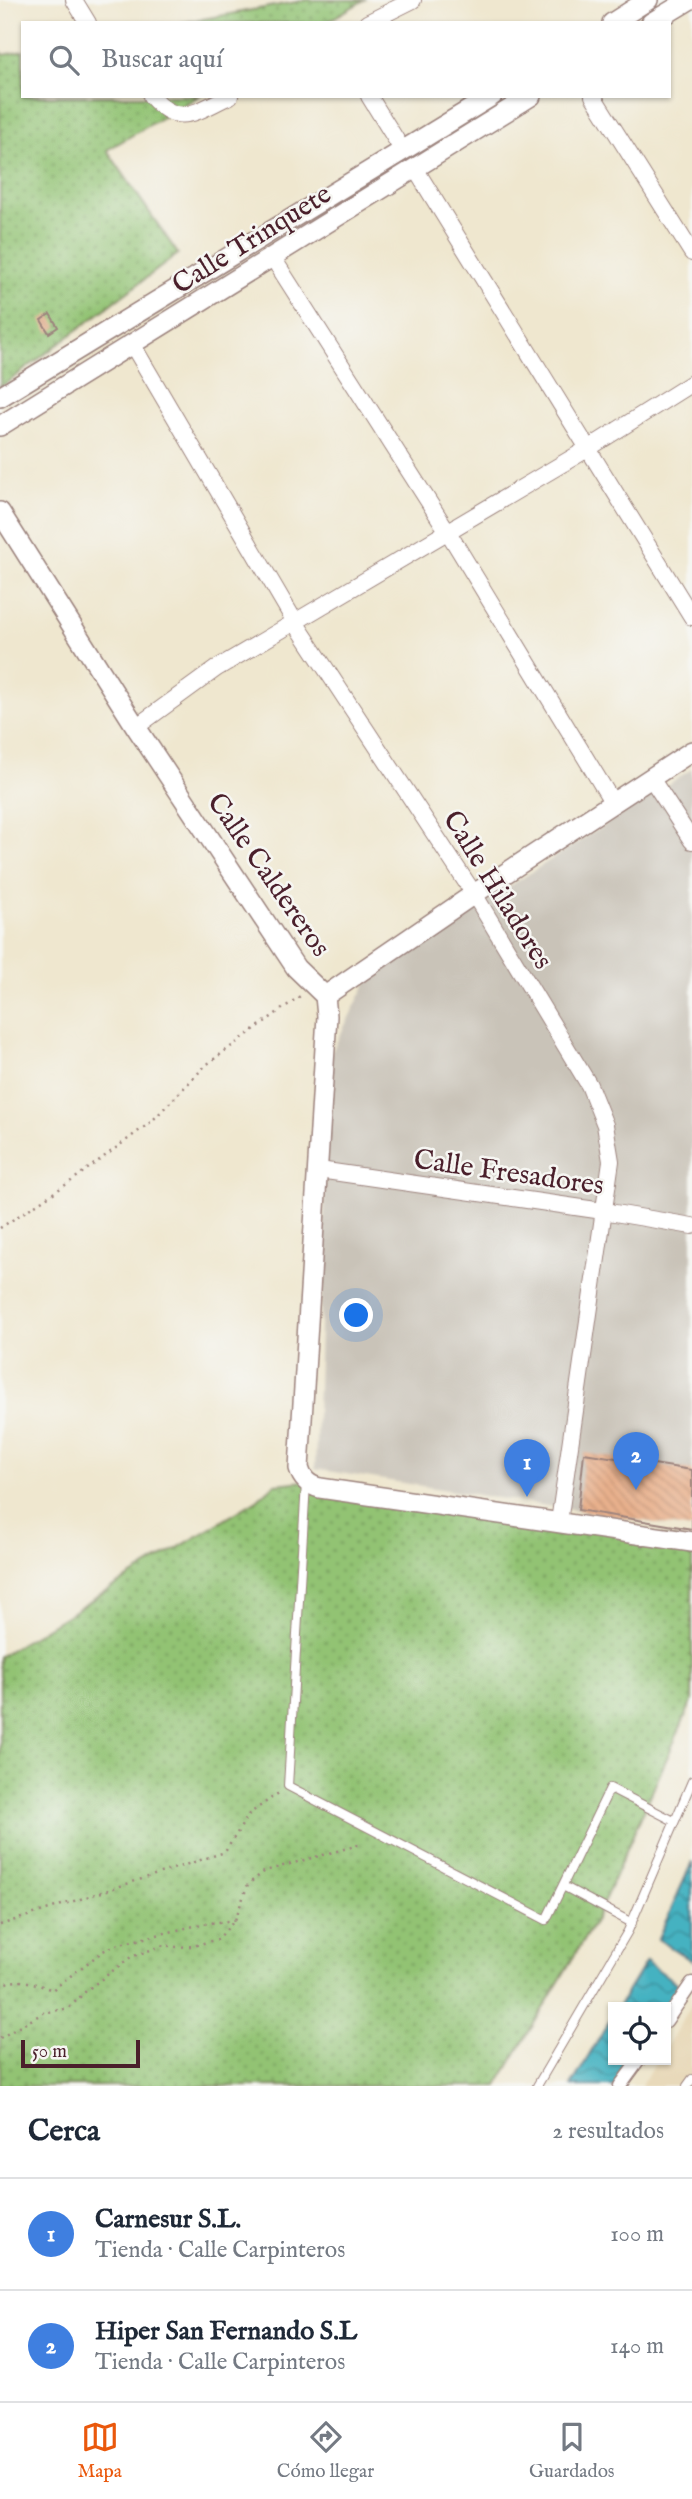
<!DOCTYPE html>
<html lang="es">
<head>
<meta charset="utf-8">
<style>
  body { margin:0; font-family:"IM FELL English",serif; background:#f2f2f3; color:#1f2937 }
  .controls { position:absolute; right:21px; bottom:21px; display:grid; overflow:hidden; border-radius:0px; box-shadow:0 2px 5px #0004 }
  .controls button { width:63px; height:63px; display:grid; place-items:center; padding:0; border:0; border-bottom:2px solid #e0e1e3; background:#fff; color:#1f2937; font:35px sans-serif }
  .scale { position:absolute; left:21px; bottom:18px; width:119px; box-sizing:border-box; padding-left:7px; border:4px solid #4a1f2b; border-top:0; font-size:19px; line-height:24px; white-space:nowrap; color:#4a1f2b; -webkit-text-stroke:5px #f6f6f2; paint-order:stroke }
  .you { position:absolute; left:357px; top:1316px; width:24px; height:24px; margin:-18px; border:5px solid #fff; border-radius:50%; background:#1a73e8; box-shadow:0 0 0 10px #1a73e833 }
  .badge { display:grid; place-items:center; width:46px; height:46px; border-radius:50%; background:#ea580c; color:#fff; font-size:23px; font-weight:700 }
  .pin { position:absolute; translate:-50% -58px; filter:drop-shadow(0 2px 4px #0008) }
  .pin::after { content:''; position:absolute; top:37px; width:24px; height:21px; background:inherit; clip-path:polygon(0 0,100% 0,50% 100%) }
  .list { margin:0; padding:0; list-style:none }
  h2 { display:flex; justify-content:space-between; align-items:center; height:91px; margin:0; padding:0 28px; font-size:30px }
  h2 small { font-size:23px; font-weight:400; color:#747a83 }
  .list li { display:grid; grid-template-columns:46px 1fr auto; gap:21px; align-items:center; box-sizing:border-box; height:112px; padding:0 28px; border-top:2px solid #e0e1e3 }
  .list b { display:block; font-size:26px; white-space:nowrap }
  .list p { margin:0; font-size:23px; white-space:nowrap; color:#747a83 }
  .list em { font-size:23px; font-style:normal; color:#747a83 }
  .icon { flex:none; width:38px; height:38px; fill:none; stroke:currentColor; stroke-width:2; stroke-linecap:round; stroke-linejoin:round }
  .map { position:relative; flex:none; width:692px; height:2086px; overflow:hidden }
  .search { position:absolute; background:#fff; box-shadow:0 2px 5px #0004; left:21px; right:21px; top:21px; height:77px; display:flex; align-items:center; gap:18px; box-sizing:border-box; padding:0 24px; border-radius:0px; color:#747a83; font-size:26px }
  .sheet { height:315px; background:#fff }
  nav { display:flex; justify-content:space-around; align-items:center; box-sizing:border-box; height:98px; border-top:2px solid #e0e1e3; background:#fff; font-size:19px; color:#747a83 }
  nav a { display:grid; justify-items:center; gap:4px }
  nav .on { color:#ea580c }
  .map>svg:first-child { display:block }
  .built { fill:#e8d9ba }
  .industrial { fill:#c9c3b8 }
  .grass { fill:url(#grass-dots); stroke:#6e714f; stroke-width:2 }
  .water { fill:url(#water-waves); stroke:#486876; stroke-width:2 }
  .building { fill:url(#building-back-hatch) }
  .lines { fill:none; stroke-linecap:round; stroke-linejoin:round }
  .service-casing { stroke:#9c837d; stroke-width:10 }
  .pedestrian-casing { stroke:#9c837d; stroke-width:15 }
  .minor-casing { stroke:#9c837d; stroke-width:18 }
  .tertiary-casing { stroke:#9c837d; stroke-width:22 }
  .path { stroke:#9c837d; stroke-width:2.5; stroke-dasharray:2 5; stroke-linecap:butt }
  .service { stroke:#fff; stroke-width:8 }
  .pedestrian { stroke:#fff; stroke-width:12 }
  .minor { stroke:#fff; stroke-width:16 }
  .tertiary { stroke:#fff; stroke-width:19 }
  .labels { text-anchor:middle; stroke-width:5; stroke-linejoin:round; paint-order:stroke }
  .street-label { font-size:28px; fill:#4a1f2b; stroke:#f6f6f2 }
</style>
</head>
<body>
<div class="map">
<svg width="692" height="2086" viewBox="0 0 692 2086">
  <defs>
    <pattern id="grass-dots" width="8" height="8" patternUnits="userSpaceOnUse" patternTransform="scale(1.75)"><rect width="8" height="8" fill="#92c373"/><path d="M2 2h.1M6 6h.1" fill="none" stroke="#799e5f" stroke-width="1.8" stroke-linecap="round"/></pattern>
    <pattern id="water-waves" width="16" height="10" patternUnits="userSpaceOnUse" patternTransform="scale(1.75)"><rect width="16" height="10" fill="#45b2c1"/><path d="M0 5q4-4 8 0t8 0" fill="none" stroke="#3c909d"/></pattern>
    <pattern id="building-back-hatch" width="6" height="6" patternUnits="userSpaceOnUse" patternTransform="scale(1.75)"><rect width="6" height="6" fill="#e8b08c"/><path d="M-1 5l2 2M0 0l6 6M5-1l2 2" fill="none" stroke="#c89779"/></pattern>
  </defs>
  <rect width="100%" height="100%" fill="#f6f6f2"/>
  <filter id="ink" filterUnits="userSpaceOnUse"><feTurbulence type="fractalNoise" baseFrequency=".0143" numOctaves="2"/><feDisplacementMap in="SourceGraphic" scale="14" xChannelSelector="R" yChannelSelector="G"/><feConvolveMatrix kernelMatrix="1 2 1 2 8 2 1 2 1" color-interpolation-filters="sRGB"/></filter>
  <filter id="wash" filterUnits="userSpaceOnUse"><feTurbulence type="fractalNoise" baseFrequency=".00686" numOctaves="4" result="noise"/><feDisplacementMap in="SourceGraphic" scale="28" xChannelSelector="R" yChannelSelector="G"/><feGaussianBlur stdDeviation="1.57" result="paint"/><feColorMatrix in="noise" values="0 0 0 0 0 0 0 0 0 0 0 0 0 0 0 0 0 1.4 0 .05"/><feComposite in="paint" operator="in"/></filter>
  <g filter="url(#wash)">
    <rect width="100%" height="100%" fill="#efe7cf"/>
    <path class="built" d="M 692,2005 L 692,2086 L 641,2086 L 657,2060 L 666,2060 L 666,2047 Z"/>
    <path class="industrial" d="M 692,769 L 692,1529 L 315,1469 L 330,1055 L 370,976 Z"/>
    <path class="grass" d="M 307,0 L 364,0 L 325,23 L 181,23 Z
      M 0,50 L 4,55 L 23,51 L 23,96 L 199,96 L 107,150 L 178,254 L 0,388 Z
      M 306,1481 L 692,1542 L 692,1701 L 596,1919 L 497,2086 L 0,2086 L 0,1656 L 257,1500 L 275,1484 Z"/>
    <path class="water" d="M 692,1862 L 692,1961 L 658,1939 Z
      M 646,1961 L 683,1988 L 666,2013 L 666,2007 L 618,2007 Z
      M 613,2015 L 613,2060 L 633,2060 L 615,2086 L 571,2086 Z"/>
    <g id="blocks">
      <path class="building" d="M 50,314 L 58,327 L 49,333 L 41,320 Z
        M 584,1453 L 692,1470 L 692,1529 L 578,1510 Z"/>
    </g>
  </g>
  <g filter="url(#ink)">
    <use href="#blocks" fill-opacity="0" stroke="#9c837d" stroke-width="2"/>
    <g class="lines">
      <defs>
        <path id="service" d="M 306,1483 L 288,1786 L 546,1920 L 610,1788 L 674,1821
          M 563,1886 L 632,1923
          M 537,2086 L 628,1931 L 692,1781
          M 687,2086 L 692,2079"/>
        <path id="pedestrian" d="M 666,2021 L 692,1983
          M 620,2086 L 639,2060"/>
        <path id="minor" d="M 74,0 L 88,23
          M 367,23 L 413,0
          M 151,96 C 179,129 196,111 230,96
          M 369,96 L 403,151
          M 593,96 L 692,253
          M 416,170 L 692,617
          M 273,258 L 448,532 L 613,803
          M 132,344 L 295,622 L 474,894 L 589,1085 L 605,1125 L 611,1161 L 559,1522
          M 136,727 L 217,668 L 589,448 L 692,383
          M 651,778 L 692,841
          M 319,1170 L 603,1211 L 692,1226"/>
        <path id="tertiary" d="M 612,23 L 648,0
          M 651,23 L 689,0
          M 0,397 L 492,96
          M 0,426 L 531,96
          M 0,512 L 136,727 L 296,968 L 325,996 L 327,1016 L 299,1468 C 302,1479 308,1485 320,1488 L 692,1542
          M 325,996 L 474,894 L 692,751"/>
      </defs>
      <use href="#service" class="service-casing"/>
      <use href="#pedestrian" class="pedestrian-casing"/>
      <use href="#minor" class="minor-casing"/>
      <use href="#tertiary" class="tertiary-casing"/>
      <path class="path" d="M 0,1228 L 70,1182 L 151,1122 L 206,1065 L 300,996
        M 0,1925 L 225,1852 L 249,1814 L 280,1792
        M 0,1986 C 17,1976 35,1983 52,1990 L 103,1951 L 116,1945 L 202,1924 L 235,1920
        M 0,2038 L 43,2013 L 69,2008 L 87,1990 L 131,1957 L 164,1945 L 177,1947 L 193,1946 L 218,1939 L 235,1920 L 248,1884 L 265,1871 L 362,1844"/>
      <use href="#service" class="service"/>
      <use href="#pedestrian" class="pedestrian"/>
      <use href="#minor" class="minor"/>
      <use href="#tertiary" class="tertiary"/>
    </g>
  </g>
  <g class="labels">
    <g class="street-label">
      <text transform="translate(251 238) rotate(-32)" y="10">Calle Trinquete</text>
      <text transform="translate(270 874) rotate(55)" y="10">Calle Caldereros</text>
      <text transform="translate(499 889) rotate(58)" y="10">Calle Hiladores</text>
      <text transform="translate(509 1171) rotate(8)" y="10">Calle Fresadores</text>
    </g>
  </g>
</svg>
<div class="controls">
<button><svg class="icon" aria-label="locate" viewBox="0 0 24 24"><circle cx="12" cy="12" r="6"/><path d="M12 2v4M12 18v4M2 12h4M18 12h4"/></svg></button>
</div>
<div class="scale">50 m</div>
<div class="you"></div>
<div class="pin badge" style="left:527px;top:1497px;background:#3f7fe0">1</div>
<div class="pin badge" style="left:636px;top:1490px;background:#3f7fe0">2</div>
<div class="search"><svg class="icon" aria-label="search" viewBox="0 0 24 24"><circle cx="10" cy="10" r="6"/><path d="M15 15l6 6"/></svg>Buscar aquí</div>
</div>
<section class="sheet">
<h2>Cerca<small>2 resultados</small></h2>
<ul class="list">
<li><span class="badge" style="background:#3f7fe0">1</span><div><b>Carnesur S.L.</b><p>Tienda · Calle Carpinteros</p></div><em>100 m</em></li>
<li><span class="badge" style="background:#3f7fe0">2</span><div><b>Hiper San Fernando S.L</b><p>Tienda · Calle Carpinteros</p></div><em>140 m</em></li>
</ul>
</section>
<nav>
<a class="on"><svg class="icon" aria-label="map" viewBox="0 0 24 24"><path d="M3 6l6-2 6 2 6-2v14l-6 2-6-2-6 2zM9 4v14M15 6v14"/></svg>Mapa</a>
<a><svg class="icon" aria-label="directions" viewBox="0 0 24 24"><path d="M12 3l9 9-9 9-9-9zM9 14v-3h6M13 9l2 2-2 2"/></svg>Cómo llegar</a>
<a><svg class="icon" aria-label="saved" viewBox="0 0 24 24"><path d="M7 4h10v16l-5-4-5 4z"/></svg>Guardados</a>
</nav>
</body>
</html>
